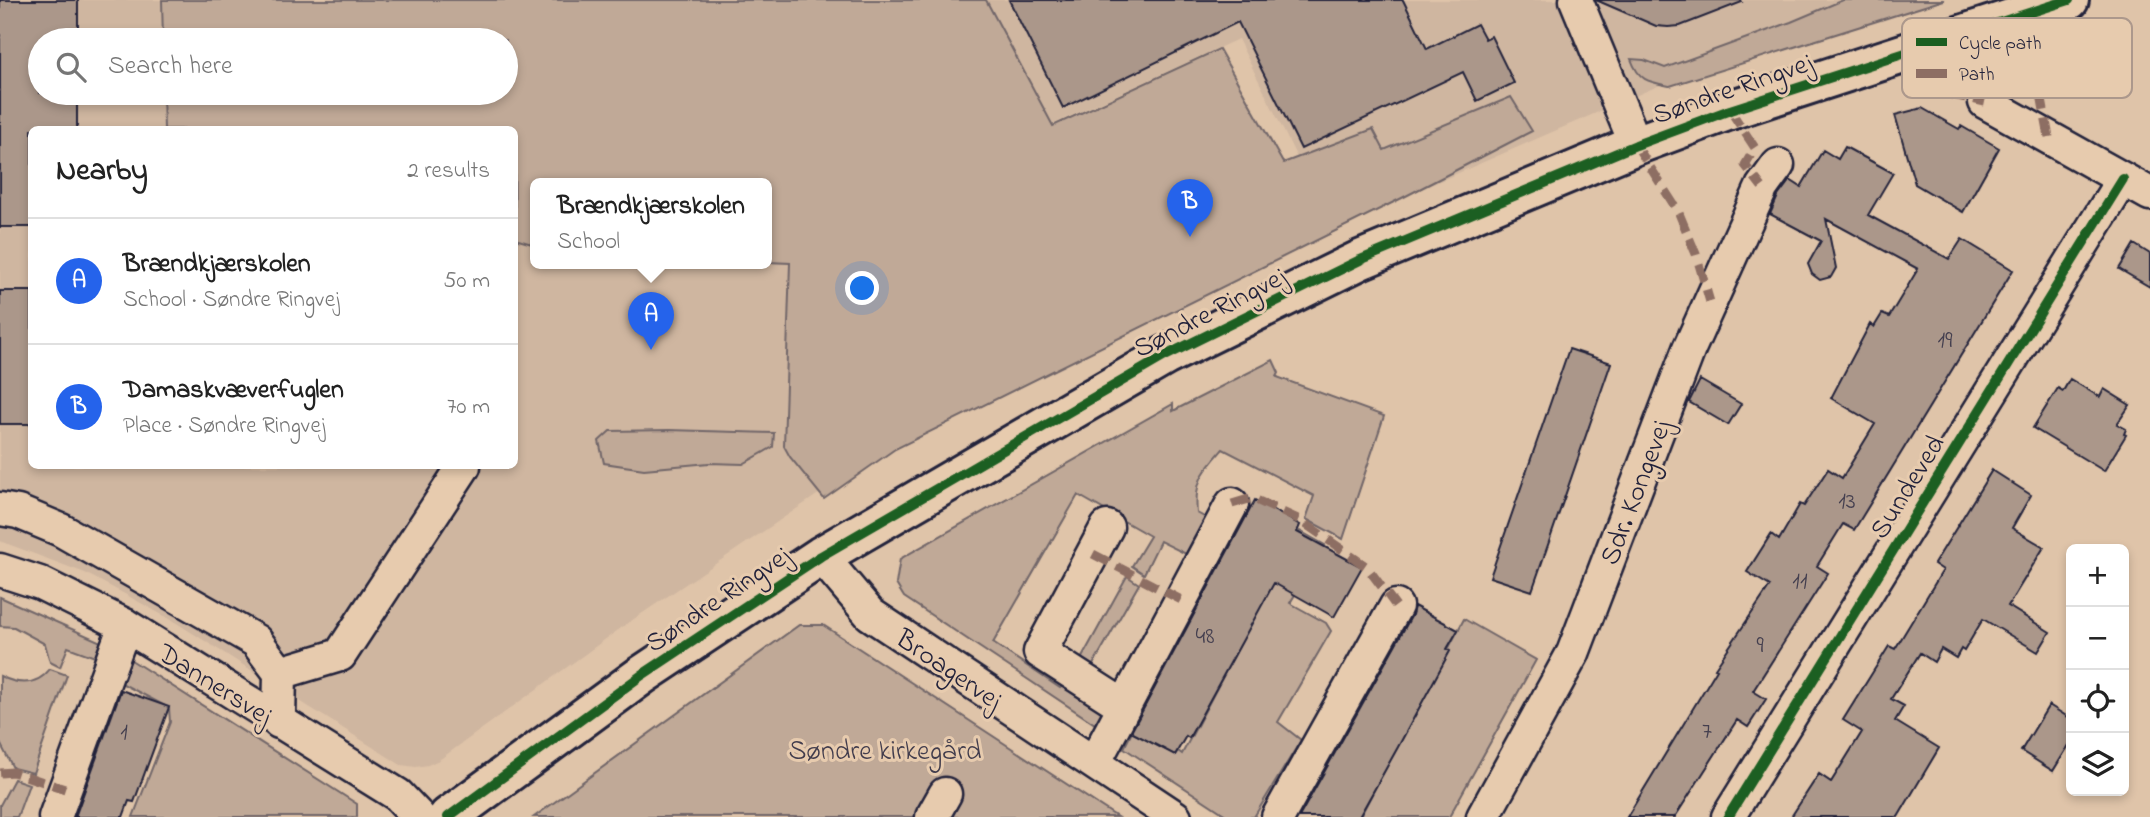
<!DOCTYPE html>
<html lang="en">
<head>
<meta charset="utf-8">
<style>
  body { margin:0; font-family:"Indie Flower",sans-serif; background:#f6f6f6; color:#222 }
  .controls { position:absolute; right:21px; bottom:21px; display:grid; overflow:hidden; border-radius:10px; box-shadow:0 4px 10px #0003 }
  .controls button { width:63px; height:63px; display:grid; place-items:center; padding:0; border:0; border-bottom:2px solid #e0e0e0; background:#fff; color:#222; font:35px sans-serif }
  .you { position:absolute; left:863px; top:289px; width:24px; height:24px; margin:-18px; border:5px solid #fff; border-radius:50%; background:#1a73e8; box-shadow:0 0 0 10px #1a73e833 }
  .badge { display:grid; place-items:center; width:46px; height:46px; border-radius:50%; background:#2563eb; color:#fff; font-size:23px; font-weight:700 }
  .pin { position:absolute; translate:-50% -58px; filter:drop-shadow(0 2px 4px #0008) }
  .pin::after { content:''; position:absolute; top:37px; width:24px; height:21px; background:inherit; clip-path:polygon(0 0,100% 0,50% 100%) }
  .popup { position:absolute; left:530px; top:178px; width:242px; height:91px; box-sizing:border-box; display:grid; place-content:center; border-radius:10px; background:#fff; filter:drop-shadow(0 2px 5px #0005); font-size:23px; white-space:nowrap; color:#767676 }
  .popup b { font-size:26px; color:#222 }
  .popup::after { content:''; position:absolute; left:50%; top:100%; margin-left:-14px; border:14px solid transparent; border-top-color:#fff }
  .list { margin:0; padding:0; list-style:none }
  h2 { display:flex; justify-content:space-between; align-items:center; height:91px; margin:0; padding:0 28px; font-size:30px }
  h2 small { font-size:23px; font-weight:400; color:#767676 }
  .list li { display:grid; grid-template-columns:46px 1fr auto; gap:21px; align-items:center; box-sizing:border-box; height:126px; padding:0 28px; border-top:2px solid #e0e0e0 }
  .list b { display:block; font-size:26px; white-space:nowrap }
  .list p { margin:0; font-size:23px; white-space:nowrap; color:#767676 }
  .list em { font-size:23px; font-style:normal; color:#767676 }
  .icon { flex:none; width:38px; height:38px; fill:none; stroke:currentColor; stroke-width:2; stroke-linecap:round; stroke-linejoin:round }
  .map { position:relative; flex:none; width:2150px; height:817px; overflow:hidden }
  .search { position:absolute; background:#fff; box-shadow:0 4px 10px #0003; left:28px; top:28px; width:490px; height:77px; display:flex; align-items:center; gap:18px; box-sizing:border-box; padding:0 24px; border-radius:38px; color:#767676; font-size:26px }
  .panel { position:absolute; background:#fff; box-shadow:0 4px 10px #0003; left:28px; top:126px; width:490px; height:343px; border-radius:10px }
  .map>svg:first-child { display:block }
  .built { fill:#cfb6a0; fill-rule:evenodd }
  .green { fill:#c0a997; stroke:#716669; stroke-width:2 }
  .building { fill:#ab978a; stroke:#22223b; stroke-width:2 }
  .lines { fill:none; stroke-linecap:round; stroke-linejoin:round }
  .minor-casing { stroke:#22223b; stroke-width:37 }
  .major-casing { stroke:#22223b; stroke-width:44 }
  .minor { stroke:#e7cbae; stroke-width:32 }
  .major { stroke:#e7cbae; stroke-width:38 }
  .quiet { stroke:#8d6e63; stroke-width:9; stroke-dasharray:18 9; stroke-linecap:butt }
  .cycleway-casing { stroke:#e7cbae; stroke-width:15 }
  .cycleway { stroke:#1b5e20; stroke-width:10 }
  .labels { text-anchor:middle; stroke-width:6; stroke-linejoin:round; paint-order:stroke }
  .number-label { font-size:24px; fill:#443f4f }
  .street-label { font-size:28px; fill:#22223b; stroke:#e7cbae }
  .park-label { font-size:28px; fill:#423d4d; stroke:#e7cbae }
  .key { fill:#e7cbae; stroke:#ac988c; stroke-width:2 }
  .key-label { font-size:19px; fill:#22223b }
</style>
</head>
<body>
<div class="map">
<svg width="2150" height="817" viewBox="0 0 2150 817">
  <rect width="100%" height="100%" fill="#dfc4a9"/>
  <filter id="ink" filterUnits="userSpaceOnUse"><feTurbulence type="fractalNoise" baseFrequency=".0143" numOctaves="2"/><feDisplacementMap in="SourceGraphic" scale="14" xChannelSelector="R" yChannelSelector="G"/><feConvolveMatrix kernelMatrix="1 2 1 2 8 2 1 2 1" color-interpolation-filters="sRGB"/></filter>
  <g filter="url(#ink)">
    <path class="built" d="M 0,0 L 797,0 L 784,446 L 790,457 L 820,493 L 625,625 L 439,760 L 428,765 L 416,767 L 401,765 L 175,622 L 121,592 L 85,573 L 0,541 ZM 40,40 L 506,40 L 506,93 L 40,93 ZM 32,130 L 514,130 L 514,466 L 32,466 ZM 536,184 L 766,184 L 766,264 L 536,264 Z
      M 956,0 L 1908,0 L 1681,76 L 1332,228 L 1238,39 L 1040,130 Z"/>
    <path class="green" d="M 162,0 L 986,0 L 1053,126 L 1219,49 L 1283,163 L 1373,129 L 1384,150 L 1511,97 L 1532,131 L 1402,198 L 895,449 L 824,499 L 790,457 L 784,446 L 790,263 L 767,262 L 766,184 L 536,184 L 535,245 L 515,239 L 514,130 L 164,129 L 163,93 L 506,93 L 506,40 L 163,40 Z
      M 1843,0 L 1944,0 L 1670,86 C 1648,82 1639,81 1631,59 L 1644,60 L 1665,68 L 1791,22 Z
      M 1273,360 L 1279,373 L 1277,377 L 1384,416 L 1343,539 L 1306,519 L 1314,496 L 1223,449 C 1203,472 1194,481 1197,513 L 1206,518 L 1186,554 L 1160,541 L 1144,574 L 1132,566 L 1150,536 L 1078,495 L 993,643 L 1060,688 L 1066,684 L 1106,708 L 1095,724 L 904,597 L 896,584 L 900,559 L 1173,404 L 1173,411 Z
      M 669,430 L 774,433 L 773,447 L 743,464 L 709,463 L 644,469 L 604,463 L 599,441 L 610,431 Z
      M 1300,531 L 1325,545 L 1290,603 L 1326,623 L 1331,631 L 1278,722 L 1301,740 L 1254,817 L 1229,817 L 1124,748 L 1132,732 L 1175,755 L 1178,751 L 1182,754 Z
      M 1127,576 L 1139,584 L 1090,670 L 1079,663 Z
      M 0,597 L 101,642 L 95,657 L 68,647 L 60,667 L 50,662 L 45,644 L 14,627 L 0,626 Z
      M 1464,619 L 1536,660 L 1449,817 L 1360,817 Z
      M 799,625 L 823,625 L 1117,817 L 534,817 Z
      M 128,658 L 357,804 L 357,817 L 133,817 L 170,722 L 169,708 L 121,683 Z
      M 50,669 L 67,675 L 33,773 L 13,768 L 0,743 L 0,676 C 18,685 36,687 50,669 Z
      M 14,779 L 29,784 L 17,817 L 0,817 L 0,805 Z"/>
    <path class="building" d="M 0,0 L 78,0 L 78,40 L 40,40 L 40,93 L 77,93 L 77,130 L 32,130 L 32,227 L 0,227 Z
      M 1009,0 L 1403,0 L 1427,49 L 1477,24 L 1485,39 L 1491,36 L 1514,83 L 1477,101 L 1463,72 L 1301,149 L 1238,22 L 1063,108 Z
      M 1596,0 L 1741,0 L 1742,2 L 1680,26 L 1668,27 L 1656,26 Z
      M 1922,108 L 1959,129 L 1961,126 L 1999,148 L 1963,212 L 1915,184 L 1895,115 Z
      M 1845,147 L 1893,173 L 1868,215 L 1949,259 L 1962,239 L 2013,270 L 1854,530 L 1843,524 L 1817,566 L 1828,573 L 1753,691 L 1766,699 L 1748,727 L 1737,720 L 1675,817 L 1627,817 L 1717,669 L 1715,668 L 1770,586 L 1747,572 L 1771,534 L 1779,540 L 1800,504 L 1804,506 L 1828,469 L 1842,478 L 1875,424 L 1831,398 L 1870,324 L 1874,327 L 1882,314 L 1889,317 L 1918,269 L 1826,219 L 1836,268 L 1831,277 L 1820,280 L 1812,274 L 1808,264 L 1821,241 L 1770,214 L 1778,196 L 1790,180 L 1801,187 L 1823,150 L 1838,159 Z
      M 2134,244 L 2150,254 L 2150,287 L 2119,269 Z
      M 0,291 L 32,291 L 32,424 L 0,424 Z
      M 1569,349 L 1611,363 L 1532,591 L 1490,577 Z
      M 2070,379 L 2100,397 L 2104,389 L 2130,405 L 2117,424 L 2126,429 L 2124,434 L 2126,435 L 2104,471 L 2033,428 L 2058,388 L 2063,391 Z
      M 1700,380 L 1741,404 L 1728,425 L 1689,402 Z
      M 1992,470 L 2031,495 L 2012,528 L 2044,547 L 2008,606 L 2050,632 L 2038,652 L 1983,619 L 1964,651 L 1961,649 L 1956,658 L 1941,649 L 1934,662 L 1920,653 L 1891,699 L 1904,706 L 1895,721 L 1939,748 L 1898,817 L 1791,817 L 1819,774 L 1831,782 L 1862,732 L 1843,720 L 1889,646 L 1895,649 L 1943,570 L 1934,564 Z
      M 1255,500 L 1300,525 L 1297,532 L 1362,567 L 1334,617 L 1274,583 L 1189,738 L 1186,736 L 1175,755 L 1131,732 Z
      M 1414,606 L 1458,630 L 1447,649 L 1450,651 L 1398,747 L 1359,817 L 1299,817 L 1412,615 Z
      M 121,690 L 169,707 L 134,802 L 129,801 L 123,817 L 75,817 Z
      M 2049,705 L 2071,719 L 2071,742 L 2053,771 L 2021,751 Z"/>
    <g class="lines">
      <defs>
        <path id="minor" d="M 1576,0 L 1636,145
          M 1985,102 L 2150,194
          M 0,509 L 18,512 L 61,530 L 256,641 L 280,673 L 279,722
          M 1107,527 L 1040,652 L 1124,706
          M 821,556 L 870,614 L 1175,817
          M 0,570 L 40,583 L 125,625 L 398,795 L 419,817
          M 280,673 L 340,655 L 464,466
          M 1094,763 L 1232,504
          M 55,817 L 125,625
          M 932,817 L 945,794
          M 1278,817 L 1396,606
          M 1483,817 L 1573,653 L 1689,349 L 1762,187 L 1778,165
          M 1728,817 L 2123,179"/>
        <path id="major" d="M 448,817 L 642,675 L 821,556 L 1165,356 L 1360,260 L 1636,145 L 1730,110 L 2069,0"/>
      </defs>
      <use href="#minor" class="minor-casing"/>
      <use href="#major" class="major-casing"/>
      <use href="#minor" class="minor"/>
      <use href="#major" class="major"/>
      <path class="quiet" d="M 2019,15 L 2037,73 L 2049,137
        M 1933,42 L 1948,94 L 1985,102
        M 1730,110 L 1755,148 L 1745,165 L 1762,187
        M 1636,145 L 1678,211 L 1696,254 L 1710,302
        M 1232,504 L 1252,498 L 1300,520 L 1367,567 L 1396,606
        M 1093,554 L 1181,600
        M 0,773 L 13,772 L 65,789"/>
      <defs>
        <path id="cycleway" d="M 448,817 L 642,675 L 821,556 L 1165,356 L 1360,260 L 1636,145 L 1730,110 L 2069,0
          M 1728,817 L 2123,179"/>
      </defs>
      <use href="#cycleway" class="cycleway-casing"/>
      <use href="#cycleway" class="cycleway"/>
    </g>
  </g>
  <g class="labels">
    <g class="number-label">
      <text x="1945" y="347">19</text>
      <text x="1847" y="508">13</text>
      <text x="1800" y="588">11</text>
      <text x="1205" y="643">48</text>
      <text x="1760" y="652">9</text>
      <text x="1707" y="738">7</text>
      <text x="124" y="739">1</text>
    </g>
    <g class="street-label">
      <text transform="translate(1732 87) rotate(-19)" y="10">Søndre Ringvej</text>
      <text transform="translate(1209 311) rotate(-27)" y="10">Søndre Ringvej</text>
      <text transform="translate(1906 486) rotate(-58)" y="10">Sundeved</text>
      <text transform="translate(1634 492) rotate(-69)" y="10">Sdr. Kongevej</text>
      <text transform="translate(717 598) rotate(-34)" y="10">Søndre Ringvej</text>
      <text transform="translate(950 668) rotate(34)" y="10">Broagervej</text>
      <text transform="translate(216 683) rotate(32)" y="10">Dannersvej</text>
    </g>
    <g class="park-label">
      <text x="885" y="759">Søndre kirkegård</text>
    </g>
  </g>
  <rect x="1902" y="18" width="230" height="80" rx="10" class="key"/>
  <rect x="1916" y="38" width="31" height="8" fill="#1b5e20"/>
  <rect x="1916" y="69" width="31" height="9" fill="#8d6e63"/>
  <g class="key-label">
    <text x="1959" y="49">Cycle path</text>
    <text x="1959" y="80">Path</text>
  </g>
</svg>
<div class="controls">
<button>+</button>
<button>−</button>
<button><svg class="icon" aria-label="locate" viewBox="0 0 24 24"><circle cx="12" cy="12" r="6"/><path d="M12 2v4M12 18v4M2 12h4M18 12h4"/></svg></button>
<button><svg class="icon" aria-label="layers" viewBox="0 0 24 24"><path d="M12 4l9 5-9 5-9-5zM3 14l9 5 9-5"/></svg></button>
</div>
<div class="you"></div>
<div class="pin badge" style="left:651px;top:350px">A</div>
<div class="popup"><b>Brændkjærskolen</b>School</div>
<div class="pin badge" style="left:1190px;top:237px">B</div>
<div class="search"><svg class="icon" aria-label="search" viewBox="0 0 24 24"><circle cx="10" cy="10" r="6"/><path d="M15 15l6 6"/></svg>Search here</div>
<section class="panel">
<h2>Nearby<small>2 results</small></h2>
<ul class="list">
<li><span class="badge">A</span><div><b>Brændkjærskolen</b><p>School · Søndre Ringvej</p></div><em>50 m</em></li>
<li><span class="badge">B</span><div><b>Damaskvæverfuglen</b><p>Place · Søndre Ringvej</p></div><em>70 m</em></li>
</ul>
</section>
</div>
</body>
</html>
